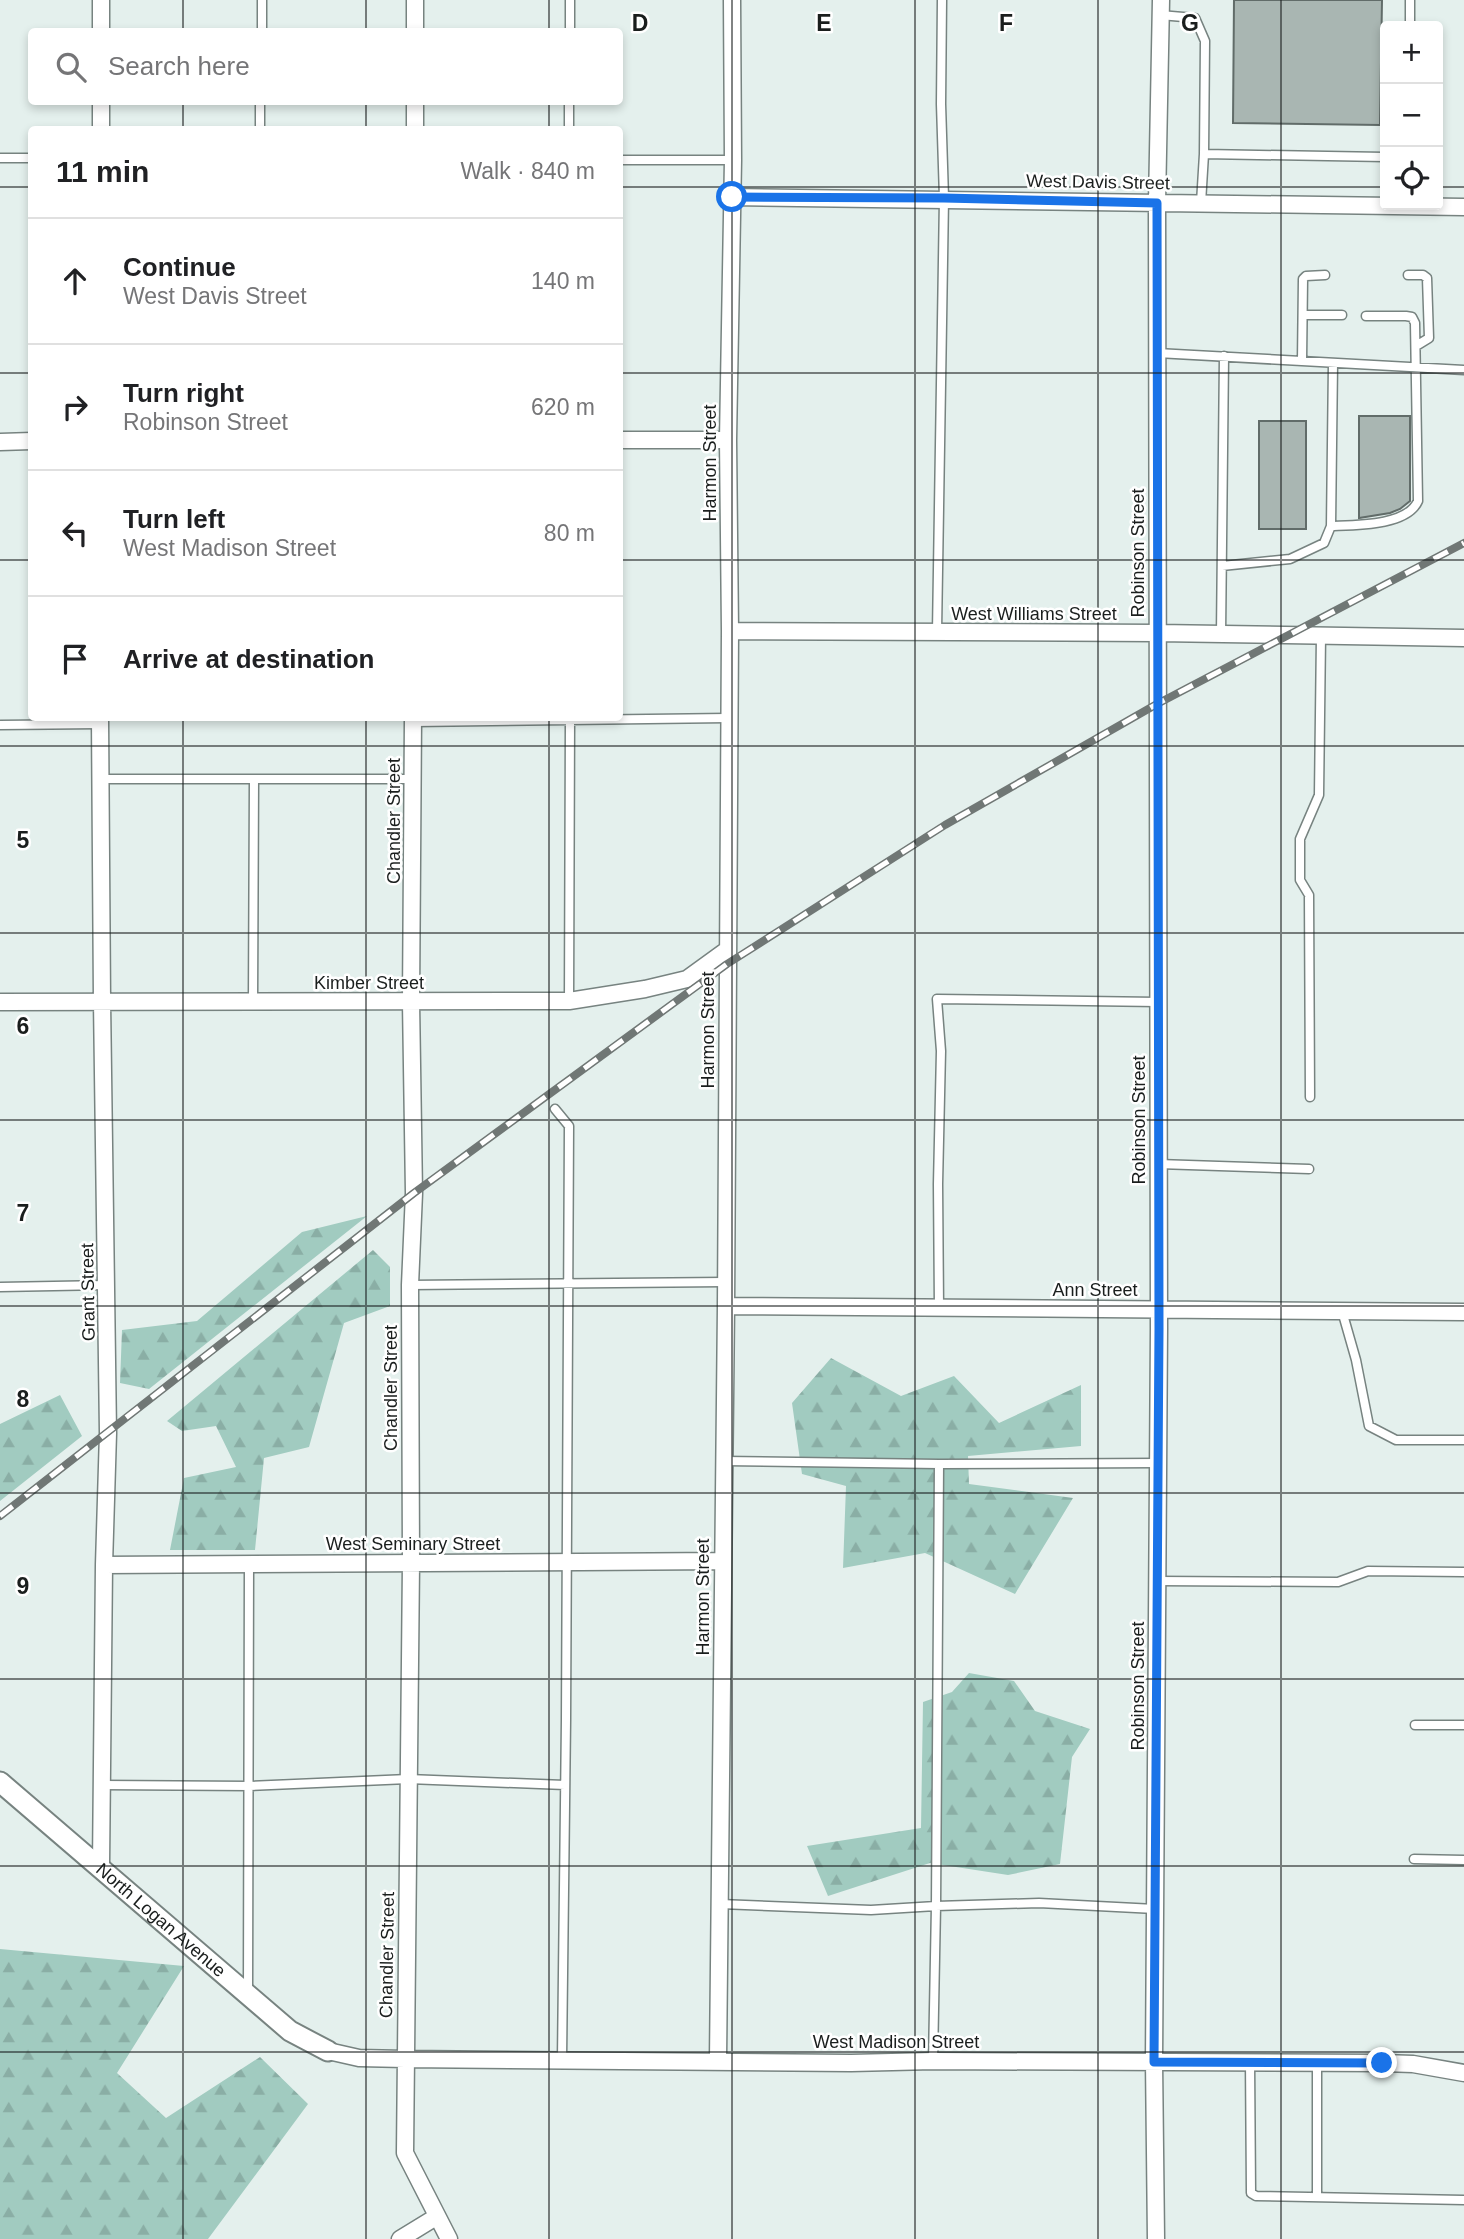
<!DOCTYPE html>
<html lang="en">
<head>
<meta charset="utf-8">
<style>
  body { margin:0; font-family:Arial,sans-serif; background:#f6f6f6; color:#202124 }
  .controls { position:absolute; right:21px; top:21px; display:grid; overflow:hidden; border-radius:7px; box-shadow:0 4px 10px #0003 }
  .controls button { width:63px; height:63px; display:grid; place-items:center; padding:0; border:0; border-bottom:2px solid #e0e0e0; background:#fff; color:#202124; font:35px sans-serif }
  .stop { position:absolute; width:21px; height:21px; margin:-16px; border:5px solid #1a73e8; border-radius:50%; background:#fff }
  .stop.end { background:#1a73e8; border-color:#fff; box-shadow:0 2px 7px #0008 }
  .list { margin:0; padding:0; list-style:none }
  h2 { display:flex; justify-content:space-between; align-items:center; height:91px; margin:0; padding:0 28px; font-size:30px }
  h2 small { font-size:23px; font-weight:400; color:#757577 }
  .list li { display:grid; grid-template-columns:46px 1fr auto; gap:21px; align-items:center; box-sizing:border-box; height:126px; padding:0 28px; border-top:2px solid #e0e0e0 }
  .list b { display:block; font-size:26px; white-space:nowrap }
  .list p { margin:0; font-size:23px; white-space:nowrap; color:#757577 }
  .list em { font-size:23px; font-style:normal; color:#757577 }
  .icon { flex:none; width:38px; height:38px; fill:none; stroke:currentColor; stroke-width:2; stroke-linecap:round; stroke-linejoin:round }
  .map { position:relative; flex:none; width:1464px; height:2239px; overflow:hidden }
  .search { position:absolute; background:#fff; box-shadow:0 4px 10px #0003; left:28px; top:28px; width:595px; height:77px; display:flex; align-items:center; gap:18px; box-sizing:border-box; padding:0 24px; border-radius:7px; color:#757577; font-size:26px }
  .panel { position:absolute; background:#fff; box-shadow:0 4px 10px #0003; left:28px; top:126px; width:595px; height:595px; border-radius:7px }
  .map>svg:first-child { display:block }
  .forest { fill:url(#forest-firs) }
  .building { fill:#a9b6b2; stroke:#616c69; stroke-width:2 }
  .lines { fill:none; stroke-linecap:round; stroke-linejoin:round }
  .service-casing { stroke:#778380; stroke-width:11 }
  .minor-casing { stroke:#778380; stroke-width:19 }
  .tertiary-casing { stroke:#778380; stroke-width:23 }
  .service { stroke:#fff; stroke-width:8 }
  .minor { stroke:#fff; stroke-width:16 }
  .tertiary { stroke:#fff; stroke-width:19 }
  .rail-casing { stroke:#707775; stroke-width:8 }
  .rail { stroke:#fff; stroke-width:5; stroke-dasharray:16; stroke-linecap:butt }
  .route { stroke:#1a73e8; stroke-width:9 }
  .grid { fill:none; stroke:#1a1e1d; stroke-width:2; stroke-opacity:0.55 }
  .labels { text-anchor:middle; stroke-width:5; stroke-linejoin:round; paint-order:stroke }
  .street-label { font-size:18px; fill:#1a1e1d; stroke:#fff }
  .grid-label { font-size:23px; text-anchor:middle; font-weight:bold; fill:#1a1e1d; stroke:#fff; stroke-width:5; stroke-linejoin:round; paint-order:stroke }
</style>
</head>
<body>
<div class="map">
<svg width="1464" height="2239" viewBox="0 0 1464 2239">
  <defs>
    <pattern id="forest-firs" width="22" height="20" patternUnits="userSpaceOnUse" patternTransform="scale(1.75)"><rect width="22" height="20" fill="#a1cbc0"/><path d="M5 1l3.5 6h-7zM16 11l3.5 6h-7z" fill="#8aaea5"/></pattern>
  </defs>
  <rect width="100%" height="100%" fill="#e4f0ed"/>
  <path class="forest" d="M 367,1216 L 149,1389 L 120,1383 L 122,1330 L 197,1321 L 302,1232 Z
    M 373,1250 L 390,1267 L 390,1306 L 344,1323 L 309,1447 L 264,1458 L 255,1550 L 170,1550 L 184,1478 L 236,1467 L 216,1426 L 182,1431 L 167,1421 Z
    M 831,1358 L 901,1396 L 954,1376 L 999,1423 L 1081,1385 L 1081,1446 L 968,1456 L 969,1484 L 1073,1498 L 1015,1594 L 925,1553 L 843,1568 L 846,1486 L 802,1474 L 792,1403 Z
    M 60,1395 L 82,1436 L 0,1501 L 0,1424 Z
    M 969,1673 L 1014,1681 L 1035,1711 L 1090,1729 L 1072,1757 L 1060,1864 L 1008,1875 L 930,1863 L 828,1896 L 807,1846 L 921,1828 L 923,1702 L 952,1692 Z
    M 0,1949 L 184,1966 L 117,2073 L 166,2118 L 260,2057 L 308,2104 L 208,2239 L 0,2239 Z"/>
  <path class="building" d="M 1234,0 L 1382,0 L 1380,125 L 1233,123 Z
    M 1359,416 L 1410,416 L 1410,501 L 1400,509 L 1390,513 L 1359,518 Z
    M 1259,421 L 1306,421 L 1306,529 L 1259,529 Z"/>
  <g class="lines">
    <defs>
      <path id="service" d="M 1160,15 L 1195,18 L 1205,41 L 1204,154
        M 1410,26 L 1410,0
        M 262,32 L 262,0
        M 570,32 L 570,0
        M 260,130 L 260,102
        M 569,130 L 569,102
        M 0,158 L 32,158
        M 620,160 L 733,160
        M 1201,203 L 1204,154 L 1385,157
        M 1408,275 L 1423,275 L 1427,278 L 1429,338 L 1416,346
        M 1303,315 L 1342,315
        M 1157,353 L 1464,370
        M 1302,361 L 1303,279 L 1306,276 L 1325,275
        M 1331,526 C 1355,525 1407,526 1418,501 L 1415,323 L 1412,317 L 1406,316 L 1366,316
        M 1222,566 L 1290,559 L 1324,543 L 1331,526 L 1333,363
        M 937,632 L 944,198 L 941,104 L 942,0
        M 1221,635 L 1224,356
        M 413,722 L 728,718
        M 0,725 L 100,724
        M 101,779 L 413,779
        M 569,1001 L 570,718
        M 253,1002 L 254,779
        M 1310,1097 L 1309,895 L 1300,880 L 1300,839 L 1319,795 L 1321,636
        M 555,1109 L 569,1126 L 566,1720 L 562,2059
        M 1158,1164 L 1309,1169
        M 410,1285 L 725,1282
        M 0,1287 L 107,1285
        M 939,1308 L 938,1184 L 941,1051 L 937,999 L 1158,1002
        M 1342,1311 L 1356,1360 L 1369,1426 L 1396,1440 L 1464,1440
        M 724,1461 L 939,1464 L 1158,1463
        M 1158,1581 L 1338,1582 L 1368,1571 L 1464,1572
        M 1415,1725 L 1464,1725
        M 102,1785 L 250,1786 L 408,1779 L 565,1785
        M 1414,1859 L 1464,1860
        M 720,1904 L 871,1910 L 936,1906 L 1039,1903 L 1155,1909
        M 248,1991 L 249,1564
        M 933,2061 L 936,1906 L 939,1464
        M 1250,2061 L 1251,2193 L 1256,2196 L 1464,2200
        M 1317,2197 L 1317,2062"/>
      <path id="minor" d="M 101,0 L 101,32
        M 415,0 L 415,32
        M 101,102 L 101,130
        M 415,102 L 415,130
        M 732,197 L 1464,207
        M 620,440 L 728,440
        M 0,442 L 32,441
        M 730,631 L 1158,633 L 1464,638
        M 100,718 L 102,1001 L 108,1433 L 104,1565 L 101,1866
        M 413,718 L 411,1002 L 414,1193 L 410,1285 L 411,1563 L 405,2153 L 449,2239
        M 0,1002 L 569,1001 L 645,989 L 687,979 L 727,950
        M 726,1306 L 1464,1312
        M 104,1565 L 723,1561
        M 328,2051 L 359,2058 L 405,2059 L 851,2063 L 933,2061 L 1383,2063 L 1413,2064 L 1464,2073
        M 718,2060 L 726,1306 L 730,631 L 728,440 L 733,160 L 732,0
        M 400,2239 L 436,2217
        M 1156,2239 L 1154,2061 L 1159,1328 L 1157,203 L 1161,0"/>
      <g id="tertiary">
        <path id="s1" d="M 0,1782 L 290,2031 L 328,2051"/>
      </g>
    </defs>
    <use href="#service" class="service-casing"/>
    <use href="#minor" class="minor-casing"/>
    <use href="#tertiary" class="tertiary-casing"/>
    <use href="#service" class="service"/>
    <use href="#minor" class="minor"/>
    <use href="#tertiary" class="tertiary"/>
    <defs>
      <path id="rail" d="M 0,1516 L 414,1193 L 727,964 L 945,825 L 1157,704 L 1464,543"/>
    </defs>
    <use href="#rail" class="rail-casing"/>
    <use href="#rail" class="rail"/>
  </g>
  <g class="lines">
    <path class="route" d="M 732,197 L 944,198 L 1157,203 L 1159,1328 L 1154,2062 L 1382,2063"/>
  </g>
  <path class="grid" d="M 183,0 L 183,32M 366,0 L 366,32M 549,0 L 549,32M 732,0 L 732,2239M 915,0 L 915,2239M 1098,0 L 1098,2239M 1281,0 L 1281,2239M 183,102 L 183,130M 366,102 L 366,130M 549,102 L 549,130M 0,187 L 32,187M 620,187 L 1385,187M 1438,187 L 1464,187M 0,373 L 32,373M 620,373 L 1464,373M 0,560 L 32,560M 620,560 L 1464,560M 183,718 L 183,2239M 366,718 L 366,2239M 549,718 L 549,2239M 0,746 L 1464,746M 0,933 L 1464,933M 0,1120 L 1464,1120M 0,1306 L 1464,1306M 0,1493 L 1464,1493M 0,1679 L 1464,1679M 0,1866 L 1464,1866M 0,2052 L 1464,2052"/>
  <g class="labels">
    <g class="street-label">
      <text transform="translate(1098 182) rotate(1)" y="6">West Davis Street</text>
      <text transform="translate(710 463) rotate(-90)" y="6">Harmon Street</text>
      <text transform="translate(1138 553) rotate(-90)" y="6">Robinson Street</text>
      <text x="1034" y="620">West Williams Street</text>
      <text transform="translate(394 821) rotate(-90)" y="6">Chandler Street</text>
      <text x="369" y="989">Kimber Street</text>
      <text transform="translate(708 1030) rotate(-90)" y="6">Harmon Street</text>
      <text transform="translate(1139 1120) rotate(-90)" y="6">Robinson Street</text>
      <text x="1095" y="1296">Ann Street</text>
      <text transform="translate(88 1292) rotate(-91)" y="6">Grant Street</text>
      <text transform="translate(391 1388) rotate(-90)" y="6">Chandler Street</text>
      <text x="413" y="1550">West Seminary Street</text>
      <text transform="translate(703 1597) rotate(-90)" y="6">Harmon Street</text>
      <text transform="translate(1138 1686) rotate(-90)" y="6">Robinson Street</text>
      <text dy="6" stroke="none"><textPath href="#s1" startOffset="212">North Logan Avenue</textPath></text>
      <text transform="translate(387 1955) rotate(-89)" y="6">Chandler Street</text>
      <text x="896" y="2048">West Madison Street</text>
    </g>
  </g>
  <g class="grid-label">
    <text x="640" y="31">D</text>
    <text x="824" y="31">E</text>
    <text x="1006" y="31">F</text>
    <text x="1190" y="31">G</text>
    <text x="23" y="848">5</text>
    <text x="23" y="1034">6</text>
    <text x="23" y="1221">7</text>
    <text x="23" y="1407">8</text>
    <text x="23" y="1594">9</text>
  </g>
</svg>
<div class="controls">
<button>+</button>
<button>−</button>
<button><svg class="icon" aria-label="locate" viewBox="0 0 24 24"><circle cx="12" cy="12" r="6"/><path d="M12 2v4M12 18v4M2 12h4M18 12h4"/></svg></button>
</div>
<div class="stop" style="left:732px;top:197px"></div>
<div class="stop end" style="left:1382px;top:2063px"></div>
<div class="search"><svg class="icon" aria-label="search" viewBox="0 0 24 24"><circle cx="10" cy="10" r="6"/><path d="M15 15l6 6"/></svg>Search here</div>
<section class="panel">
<h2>11 min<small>Walk · 840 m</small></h2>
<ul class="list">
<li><svg class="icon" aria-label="ahead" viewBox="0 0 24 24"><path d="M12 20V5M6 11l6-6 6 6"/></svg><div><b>Continue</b><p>West Davis Street</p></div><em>140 m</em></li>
<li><svg class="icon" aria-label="right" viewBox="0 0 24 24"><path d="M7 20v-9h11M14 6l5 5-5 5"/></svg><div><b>Turn right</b><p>Robinson Street</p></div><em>620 m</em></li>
<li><svg class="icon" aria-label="left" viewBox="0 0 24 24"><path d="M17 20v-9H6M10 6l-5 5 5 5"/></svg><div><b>Turn left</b><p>West Madison Street</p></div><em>80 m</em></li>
<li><svg class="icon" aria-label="arrive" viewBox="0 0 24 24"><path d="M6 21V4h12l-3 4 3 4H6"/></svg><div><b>Arrive at destination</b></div></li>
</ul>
</section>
</div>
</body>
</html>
